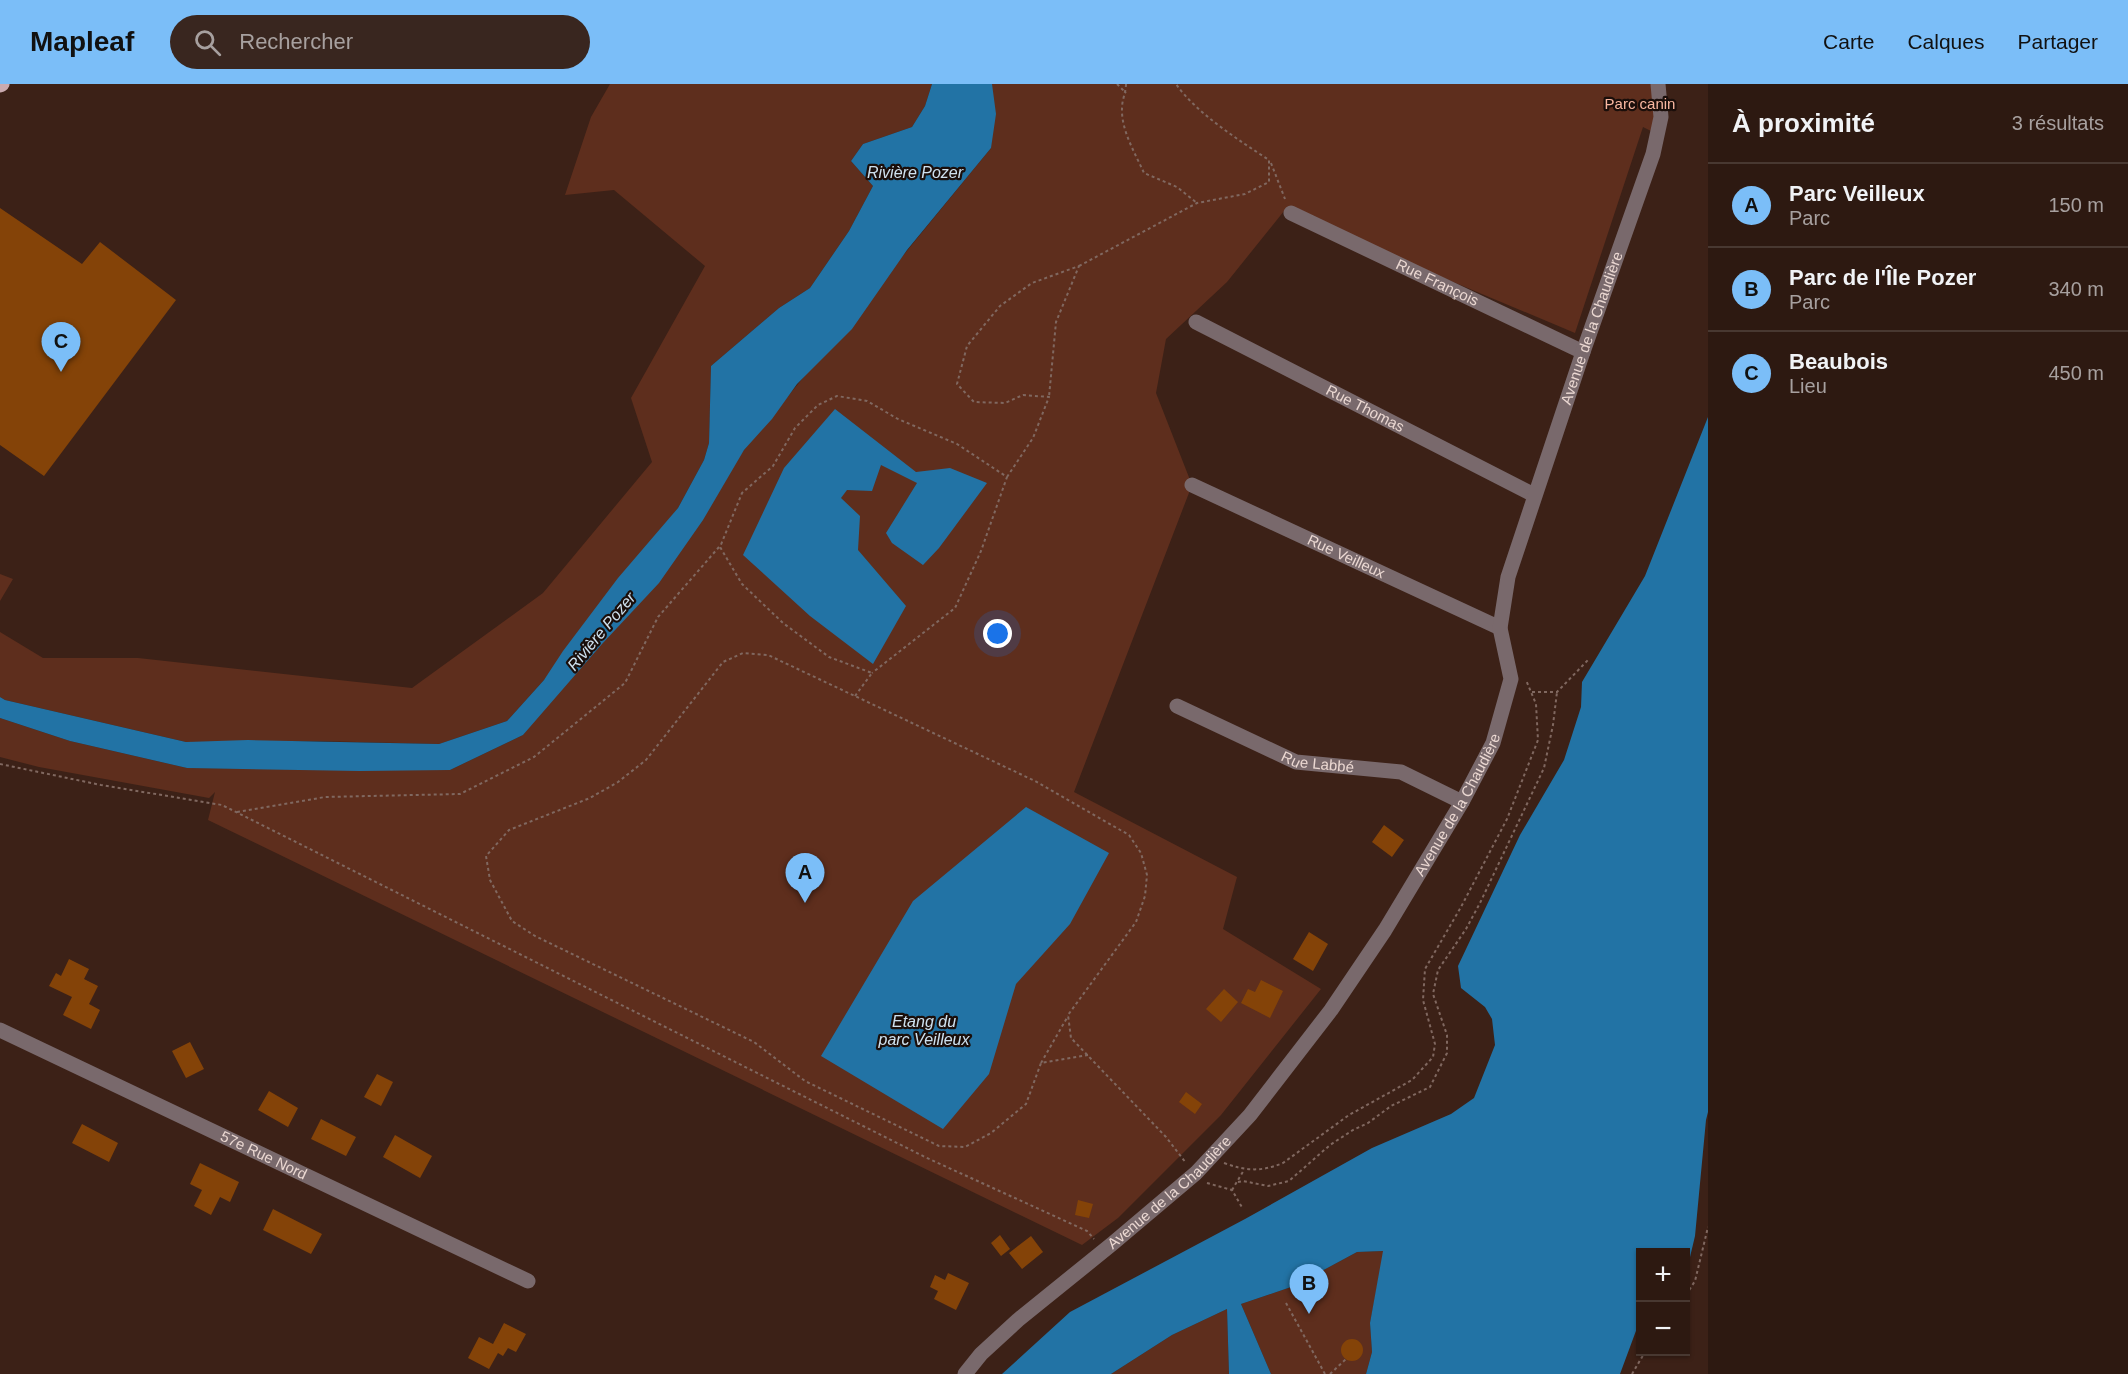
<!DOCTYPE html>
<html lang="fr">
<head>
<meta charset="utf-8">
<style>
  body { margin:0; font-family:Arial,sans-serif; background:#39261f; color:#f1f3f6 }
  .controls { position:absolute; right:18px; bottom:18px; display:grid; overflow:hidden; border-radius:0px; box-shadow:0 2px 4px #0004 }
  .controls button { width:54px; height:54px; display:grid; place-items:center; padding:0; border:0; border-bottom:2px solid #483831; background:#2d1911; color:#f1f3f6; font:30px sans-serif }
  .you { position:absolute; left:998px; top:550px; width:21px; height:21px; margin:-15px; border:4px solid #fff; border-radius:50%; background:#1a73e8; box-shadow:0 0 0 9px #1a73e833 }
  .badge { display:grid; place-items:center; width:39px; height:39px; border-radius:50%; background:#7bbef8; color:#111; font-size:20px; font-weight:700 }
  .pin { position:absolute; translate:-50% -50px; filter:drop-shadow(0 2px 3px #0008) }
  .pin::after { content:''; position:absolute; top:32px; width:21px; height:18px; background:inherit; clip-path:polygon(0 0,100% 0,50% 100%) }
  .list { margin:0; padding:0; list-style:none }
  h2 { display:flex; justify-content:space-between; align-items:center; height:78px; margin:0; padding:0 24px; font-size:26px }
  h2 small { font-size:20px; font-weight:400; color:#a7a09f }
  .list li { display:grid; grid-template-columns:39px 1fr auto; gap:18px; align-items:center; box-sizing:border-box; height:84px; padding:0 24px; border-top:2px solid #483831 }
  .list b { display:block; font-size:22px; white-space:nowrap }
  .list p { margin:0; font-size:20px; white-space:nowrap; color:#a7a09f }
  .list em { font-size:20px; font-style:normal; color:#a7a09f }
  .icon { flex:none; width:33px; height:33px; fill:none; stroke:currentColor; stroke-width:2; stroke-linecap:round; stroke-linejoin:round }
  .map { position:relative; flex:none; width:1708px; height:1290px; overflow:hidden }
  header { display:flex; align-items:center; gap:36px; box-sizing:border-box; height:84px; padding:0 30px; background:#7bbef8; color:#111 }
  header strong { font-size:28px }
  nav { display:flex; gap:33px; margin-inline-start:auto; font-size:21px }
  .search { width:420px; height:54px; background:#39261f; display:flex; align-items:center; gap:15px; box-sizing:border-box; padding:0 21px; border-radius:33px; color:#a7a09f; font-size:22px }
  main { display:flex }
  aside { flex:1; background:#2d1911 }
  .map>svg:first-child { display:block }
  .green { fill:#5e2e1d }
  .water { fill:#2273a5 }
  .building { fill:#844308 }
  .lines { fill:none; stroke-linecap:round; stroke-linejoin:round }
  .path { stroke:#806860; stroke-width:2; stroke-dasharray:3 3; stroke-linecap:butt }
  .minor { stroke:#79696c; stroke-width:15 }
  .major { stroke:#caaaaf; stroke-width:15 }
  .labels { text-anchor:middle; stroke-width:4.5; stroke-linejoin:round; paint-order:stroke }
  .park-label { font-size:15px; fill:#f9b7a0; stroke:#1a0e0a }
  .street-label { font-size:15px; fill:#ebd8d2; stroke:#1a0e0a }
  .water-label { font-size:16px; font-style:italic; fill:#cee1ef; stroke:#1a0e0a }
</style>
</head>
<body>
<header>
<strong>Mapleaf</strong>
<div class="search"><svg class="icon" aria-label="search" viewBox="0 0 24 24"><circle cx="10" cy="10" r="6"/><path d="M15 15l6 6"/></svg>Rechercher</div>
<nav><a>Carte</a><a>Calques</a><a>Partager</a></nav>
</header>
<main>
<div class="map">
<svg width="1708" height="1290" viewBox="0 0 1708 1290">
  <rect width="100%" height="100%" fill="#3c2117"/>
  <path class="green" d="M 610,0 L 932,0 L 925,22 L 912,43 L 863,60 L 851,77 L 873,102 L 849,147 L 810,204 L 779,224 L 711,282 L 709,359 L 704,376 L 678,424 L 544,596 L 507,637 L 439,660 L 317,657 L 186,658 L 5,616 L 0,613 L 0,548 L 43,574 L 138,574 L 412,604 L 543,509 L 652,378 L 631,314 L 705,182 L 614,106 L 565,111 L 591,33 Z
    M 989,0 L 1658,0 L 1657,50 L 1643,43 L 1575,249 L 1284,127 L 1227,198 L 1166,255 L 1156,309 L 1192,401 L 1074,708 L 1237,793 L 1223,845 L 1321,905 L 1221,1031 L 1118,1134 L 1082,1161 L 208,736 L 215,708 L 209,714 L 39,683 L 0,673 L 0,634 L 70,657 L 187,684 L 450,686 L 523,651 L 744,366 L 991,64 Z
    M 0,490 L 13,495 L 0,517 Z
    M 1384,1167 L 1370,1239 L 1372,1268 L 1366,1290 L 1271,1290 L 1241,1220 L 1294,1202 L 1357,1168 Z
    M 1227,1225 L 1229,1290 L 1111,1290 L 1172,1251 Z"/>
  <path class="water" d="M 932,0 L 992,0 L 996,30 L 991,64 L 907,166 L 852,245 L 797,300 L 772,335 L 744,366 L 703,436 L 659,499 L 602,560 L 523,651 L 450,686 L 360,687 L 187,684 L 70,657 L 0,634 L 0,613 L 5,616 L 186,658 L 248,656 L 439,660 L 507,637 L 544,596 L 563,567 L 618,494 L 678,424 L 704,376 L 709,359 L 711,282 L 779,224 L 810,204 L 849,147 L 873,102 L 851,77 L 863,60 L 912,43 L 925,22 Z
    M 835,325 L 916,388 L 950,384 L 987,399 L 939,464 L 923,481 L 892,459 L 886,449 L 917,399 L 881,381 L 872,407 L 847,406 L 841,414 L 860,432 L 858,466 L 906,522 L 873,580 L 810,532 L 743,471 L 784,384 Z
    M 1708,333 L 1708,1028 L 1706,1036 L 1695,1152 L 1686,1190 L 1686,1168 L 1640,1168 L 1640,1236 L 1620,1290 L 1366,1290 L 1372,1268 L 1370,1239 L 1383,1167 L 1357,1168 L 1294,1202 L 1241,1220 L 1271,1290 L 1229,1290 L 1227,1225 L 1172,1251 L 1111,1290 L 1002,1290 L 1070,1228 L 1245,1135 L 1372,1064 L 1451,1030 L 1474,1014 L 1495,961 L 1492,935 L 1485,923 L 1461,904 L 1458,882 L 1520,751 L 1564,676 L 1581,623 L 1582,598 L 1645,492 Z
    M 1026,723 L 1109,769 L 1070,840 L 1016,900 L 989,990 L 943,1045 L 821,972 L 913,817 Z"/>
  <path class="building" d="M 0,124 L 82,180 L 100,158 L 176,216 L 44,392 L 0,361 Z
    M 1384,741 L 1404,756 L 1392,773 L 1372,758 Z
    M 1309,848 L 1328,860 L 1313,887 L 1293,875 Z
    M 69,875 L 89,885 L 84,895 L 98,902 L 89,920 L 100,926 L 91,945 L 63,931 L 72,913 L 49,902 L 56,889 L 61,892 Z
    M 1261,896 L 1283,907 L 1270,934 L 1241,919 L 1248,905 L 1255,908 Z
    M 1224,905 L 1238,918 L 1221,938 L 1206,925 Z
    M 190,958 L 204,985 L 186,994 L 172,967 Z
    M 377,990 L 393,998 L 381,1022 L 364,1013 Z
    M 269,1007 L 298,1024 L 288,1043 L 258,1026 Z
    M 1186,1008 L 1202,1020 L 1195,1030 L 1179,1018 Z
    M 321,1035 L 356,1053 L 346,1072 L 311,1055 Z
    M 82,1040 L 118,1059 L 109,1078 L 72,1059 Z
    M 395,1051 L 432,1072 L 420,1094 L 383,1073 Z
    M 200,1079 L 239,1098 L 230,1118 L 220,1113 L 211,1131 L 194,1122 L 202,1106 L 190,1100 Z
    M 1078,1116 L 1093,1120 L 1089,1134 L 1075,1131 Z
    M 273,1125 L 322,1150 L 311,1170 L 263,1146 Z
    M 1000,1151 L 1010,1165 L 1001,1172 L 991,1159 Z
    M 1031,1152 L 1043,1168 L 1022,1185 L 1009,1169 Z
    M 948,1189 L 969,1199 L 956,1226 L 934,1215 L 938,1207 L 930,1203 L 935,1191 L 945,1196 Z
    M 504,1239 L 526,1250 L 516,1268 L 508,1264 L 503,1272 L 498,1269 L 489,1285 L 468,1274 L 479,1253 L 493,1260 Z
    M1341 1266a11 11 0 1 1 22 0a11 11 0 1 1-22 0Z"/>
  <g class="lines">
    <path class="path" d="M 1117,0 L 1126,9
      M 1126,0 C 1126,8 1122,16 1122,24 C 1121,46 1135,69 1144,89 L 1177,103 L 1197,119
      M 1271,79 L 1285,115
      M 1079,182 L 1197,119 L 1245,110 L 1269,98 L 1269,76 C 1240,57 1196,29 1176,0
      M 1007,393 L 1033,354 L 1049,313 L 1023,311 L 1005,319 L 974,318 L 957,300 L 967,262 L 1000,222 L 1032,199 L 1079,182 L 1056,238 L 1049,313
      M 1532,608 L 1557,608 L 1589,575
      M 855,612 L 872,589 L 829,573 L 783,539 L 742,500 L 720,463 L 742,409 L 773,382 L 795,344 L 818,321 L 837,312 L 867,317 L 898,335 L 957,360 L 1007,393 L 981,467 L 955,524 L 872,589
      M 0,680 L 101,701 L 222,721 L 925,1073 L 1087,1147 L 1094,1155
      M 237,728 L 325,713 L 460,710 L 534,673 L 625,599 L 658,533 L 719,463
      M 1088,971 L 1041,979 L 1026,1020 L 991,1049 L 965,1063 L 939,1062 L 805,997 L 754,958 L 535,852 L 512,837 L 490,796 L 486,772 L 509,746 L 590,714 L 618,698 L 646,676 L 723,578 L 743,569 L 768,571 L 1035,697 L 1129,751 L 1141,769 L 1147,791 L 1145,812 L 1136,838 L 1068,931 L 1071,954 L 1166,1053 L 1186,1079
      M 1041,979 L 1068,932
      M 1224,1079 C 1246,1087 1261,1088 1283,1079 L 1349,1031 L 1412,996 L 1433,973 L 1435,960 L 1423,916 L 1425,885 L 1461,823 L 1507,735 L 1538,656 L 1536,620 L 1526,596
      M 1238,1098 L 1243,1097 L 1268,1102 L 1289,1097 L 1330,1061 L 1353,1046 L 1368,1039 L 1391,1022 L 1430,1003 L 1447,969 L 1447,951 L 1433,910 L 1438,886 L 1466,845 L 1480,819 L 1544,684 L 1553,641 L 1557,608
      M 1207,1099 L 1232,1106 L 1243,1125
      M 1232,1106 L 1244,1086
      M 1686,1211 L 1695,1197 L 1708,1143
      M 1286,1219 L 1325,1290
      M 1330,1290 L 1346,1275
      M 1632,1290 L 1645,1268"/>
    <g class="minor">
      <path id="s1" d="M 1291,129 L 1583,268"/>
      <path id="s2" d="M 1196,238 L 1534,411"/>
      <path id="s3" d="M 1192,401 L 1500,544"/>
      <path id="s4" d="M 1177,622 L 1296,678 L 1401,688 L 1462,718"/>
      <path id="s5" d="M 0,946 L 528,1197"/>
      <path id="s6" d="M 965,1290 L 981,1270 L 1018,1236 L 1112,1160 L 1196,1089 L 1250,1031 L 1331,926 L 1385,846 L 1462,718 L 1493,659 L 1511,595 L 1500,544 L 1508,493 L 1583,268 L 1653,70 L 1661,33 L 1658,0"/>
    </g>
    <path class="major" d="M 0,1 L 2,0"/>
  </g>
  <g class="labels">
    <g class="park-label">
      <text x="1640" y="25">Parc canin</text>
    </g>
    <g class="street-label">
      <text dy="5" stroke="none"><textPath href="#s1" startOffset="162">Rue François</textPath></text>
      <text dy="5" stroke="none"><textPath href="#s6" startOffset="1264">Avenue de la Chaudière</textPath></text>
      <text dy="5" stroke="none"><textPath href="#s2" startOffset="190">Rue Thomas</textPath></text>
      <text dy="5" stroke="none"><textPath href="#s3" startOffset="170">Rue Veilleux</textPath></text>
      <text dy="5" stroke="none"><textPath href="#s4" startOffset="153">Rue Labbé</textPath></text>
      <text dy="5" stroke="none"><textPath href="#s6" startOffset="760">Avenue de la Chaudière</textPath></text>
      <text dy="5" stroke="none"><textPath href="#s5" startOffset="292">57e Rue Nord</textPath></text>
      <text dy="5" stroke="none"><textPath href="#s6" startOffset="274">Avenue de la Chaudière</textPath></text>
    </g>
    <g class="water-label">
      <text x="915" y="94">Rivière Pozer</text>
      <text transform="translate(601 547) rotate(-50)" y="6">Rivière Pozer</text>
      <text x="924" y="943">Etang du<tspan x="924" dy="18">parc Veilleux</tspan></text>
    </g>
  </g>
</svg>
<div class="controls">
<button>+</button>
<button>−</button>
</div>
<div class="you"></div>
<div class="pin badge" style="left:805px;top:819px">A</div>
<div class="pin badge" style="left:1309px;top:1230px">B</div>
<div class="pin badge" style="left:61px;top:288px">C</div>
</div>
<aside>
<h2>À proximité<small>3 résultats</small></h2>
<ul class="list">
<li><span class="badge">A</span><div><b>Parc Veilleux</b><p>Parc</p></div><em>150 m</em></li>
<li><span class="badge">B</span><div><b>Parc de l'Île Pozer</b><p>Parc</p></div><em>340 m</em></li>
<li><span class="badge">C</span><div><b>Beaubois</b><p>Lieu</p></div><em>450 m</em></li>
</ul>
</aside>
</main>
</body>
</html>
